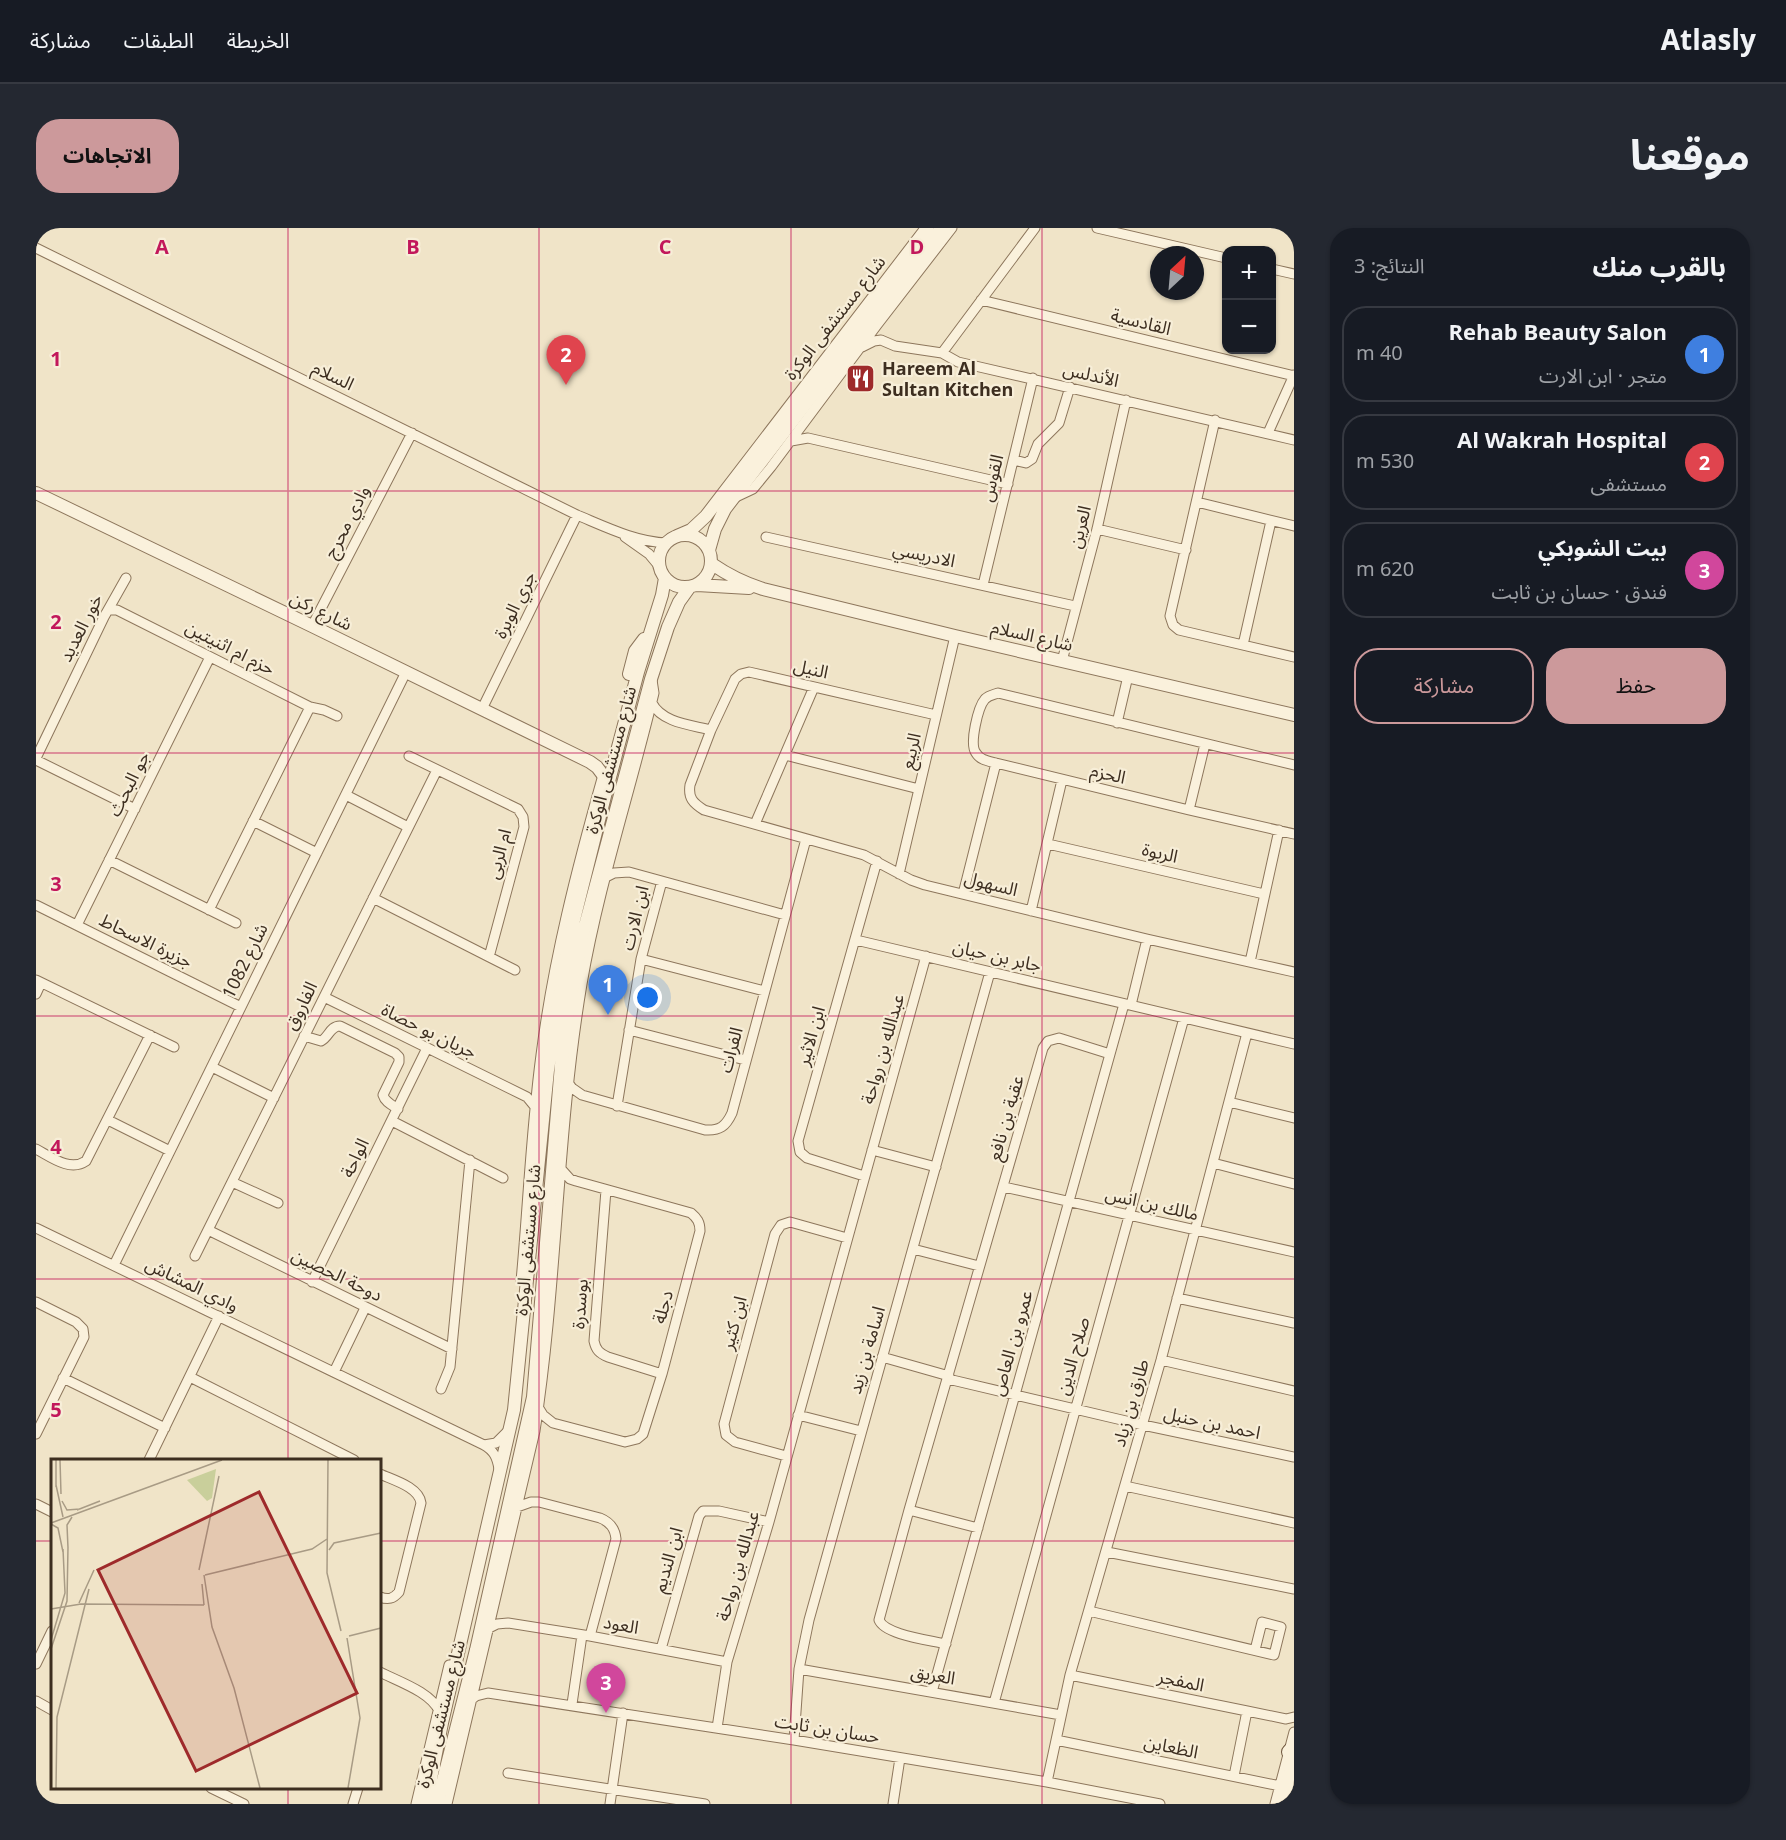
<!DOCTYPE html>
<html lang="ar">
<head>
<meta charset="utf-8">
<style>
  body { margin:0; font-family:Georgia,"Noto Sans Arabic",serif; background:#242831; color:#f1f3f6; direction:rtl }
  .controls { position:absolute; right:18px; top:18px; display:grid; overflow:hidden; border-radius:12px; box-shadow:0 2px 4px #0004 }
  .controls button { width:54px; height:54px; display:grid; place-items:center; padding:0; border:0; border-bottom:2px solid #363941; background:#171b24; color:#f1f3f6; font:30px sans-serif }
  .compass { position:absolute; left:1114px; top:18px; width:54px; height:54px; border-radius:50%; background:#171b24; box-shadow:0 2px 4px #0004; rotate:26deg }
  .you { position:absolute; left:612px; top:770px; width:21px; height:21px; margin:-15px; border:4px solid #fff; border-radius:50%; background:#1a73e8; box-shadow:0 0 0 9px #1a73e833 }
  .badge { display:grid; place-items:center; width:39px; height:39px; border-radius:50%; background:#cc999b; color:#fff; font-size:20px; font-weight:700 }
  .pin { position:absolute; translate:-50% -50px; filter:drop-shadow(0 2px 3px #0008) }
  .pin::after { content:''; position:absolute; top:32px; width:21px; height:18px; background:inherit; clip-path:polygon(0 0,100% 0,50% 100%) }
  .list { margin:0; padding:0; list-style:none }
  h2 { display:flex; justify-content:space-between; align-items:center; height:78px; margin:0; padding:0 24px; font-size:26px }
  h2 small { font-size:20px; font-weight:400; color:#9ea1a6 }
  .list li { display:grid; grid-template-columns:39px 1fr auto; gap:18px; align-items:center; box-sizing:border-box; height:96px; margin:0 12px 12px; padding:0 12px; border:2px solid #363941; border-radius:24px }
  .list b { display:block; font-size:22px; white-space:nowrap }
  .list p { margin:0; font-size:20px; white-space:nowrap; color:#9ea1a6 }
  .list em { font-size:20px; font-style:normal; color:#9ea1a6 }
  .actions { display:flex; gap:12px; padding:18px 24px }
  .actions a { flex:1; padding:14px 0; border:2px solid #cc999b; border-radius:24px; text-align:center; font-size:21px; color:#cc999b }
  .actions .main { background:#cc999b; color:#111 }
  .map { position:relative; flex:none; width:1258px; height:1576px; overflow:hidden; direction:ltr; border-radius:24px }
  header { display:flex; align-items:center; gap:36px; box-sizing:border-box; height:84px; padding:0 30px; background:#171b24; border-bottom:2px solid #363941 }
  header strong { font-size:28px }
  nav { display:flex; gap:33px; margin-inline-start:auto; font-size:21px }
  .intro { display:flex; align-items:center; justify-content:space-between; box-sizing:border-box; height:144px; padding:0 36px }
  h1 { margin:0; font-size:42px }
  .button { padding:15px 27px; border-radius:24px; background:#cc999b; color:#111; font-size:21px; font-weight:700 }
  main { display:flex; gap:36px; padding:0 36px }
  aside { flex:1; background:#171b24; border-radius:24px; box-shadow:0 2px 4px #0004 }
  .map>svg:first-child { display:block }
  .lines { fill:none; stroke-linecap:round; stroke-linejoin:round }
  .minor-casing { stroke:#8d765c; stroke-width:11 }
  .tertiary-casing { stroke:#8d765c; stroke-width:14 }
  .secondary-casing { stroke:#6f573f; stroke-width:16 }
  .minor { stroke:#faf1dc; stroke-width:9 }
  .tertiary { stroke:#faf1dc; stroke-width:12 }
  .secondary { stroke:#faf1dc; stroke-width:14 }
  .grid { fill:none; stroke:#c2185b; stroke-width:1.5; stroke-opacity:0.55 }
  .labels { text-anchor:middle; stroke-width:4.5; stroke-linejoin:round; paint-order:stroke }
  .street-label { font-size:18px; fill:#3d2e20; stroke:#f7eed8 }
  .poi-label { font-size:18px; font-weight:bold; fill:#3d2e20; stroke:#f7eed8; text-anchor:start }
  .inset-road { fill:none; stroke:#a89b85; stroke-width:1.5 }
  .view { fill:#9e2a2b; fill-opacity:0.15; stroke:#9e2a2b; stroke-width:3 }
  .inset-edge { fill:none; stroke:#3d2e20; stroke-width:3 }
  .grid-label { font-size:20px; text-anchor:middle; font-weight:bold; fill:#c2185b; stroke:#f7eed8; stroke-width:4.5; stroke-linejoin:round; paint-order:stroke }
</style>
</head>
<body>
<header>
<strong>Atlasly</strong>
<nav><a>الخريطة</a><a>الطبقات</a><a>مشاركة</a></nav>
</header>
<div class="intro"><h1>موقعنا</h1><a class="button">الاتجاهات</a></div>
<main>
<aside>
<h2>بالقرب منك<small>النتائج: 3</small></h2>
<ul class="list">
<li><span class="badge" style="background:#3f7fe0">1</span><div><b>Rehab Beauty Salon</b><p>متجر · ابن الارت</p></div><em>40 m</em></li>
<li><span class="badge" style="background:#e0444e">2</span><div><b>Al Wakrah Hospital</b><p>مستشفى</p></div><em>530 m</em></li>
<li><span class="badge" style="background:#d1479c">3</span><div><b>بيت الشوبكي</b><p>فندق · حسان بن ثابت</p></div><em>620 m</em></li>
</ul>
<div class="actions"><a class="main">حفظ</a><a>مشاركة</a></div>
</aside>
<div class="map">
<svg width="1258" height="1576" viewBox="0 0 1258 1576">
  <rect width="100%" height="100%" fill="#f0e4c8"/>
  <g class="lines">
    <defs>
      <path id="minor" d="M 1061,0 L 1190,30
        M 0,20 L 541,287 C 570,299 600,314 631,315
        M 1236,41 L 1258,46
        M 945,72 L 1258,148
        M 826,119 L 838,113 L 845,112 L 859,118 L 906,125 L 922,134 L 1258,212
        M 906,125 L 999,0
        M 1179,192 L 1134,388 L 1137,397 L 1143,402 L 1258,429
        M 1232,205 L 1258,147
        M 755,213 L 772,210 L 972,256
        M 978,232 L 990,235 L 996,231 L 1002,216 L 1023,195 L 1034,159
        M 700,269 L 717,261 L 735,239 L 841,97 L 916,0
        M 1161,274 L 1258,298
        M 1061,301 L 1150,322
        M 589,309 L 613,326 L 623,338
        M 730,309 L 1039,378
        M 947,357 L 997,150
        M 73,382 L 81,382 L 274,479 L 288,482 L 301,488
        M 276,398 L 376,205
        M 1207,417 L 1235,293
        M 1026,433 L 1061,301 L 1090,172
        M 616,475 C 626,495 656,497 675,502
        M 446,481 L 541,287
        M 900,487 L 713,444 L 705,446 L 699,451 L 675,502 L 654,557 C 652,570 657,575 668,582 L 828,627 L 875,652 L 889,657 L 1111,711 L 1258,744
        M 1081,495 L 1092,448
        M 749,527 L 883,561
        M 373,528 L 482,581 L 487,589 L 488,599 L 453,729
        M 0,530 L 68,389 L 90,350
        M 0,532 L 99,581
        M 1258,537 L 962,465 C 957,467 953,467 949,471 C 942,479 933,516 940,525 C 944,532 952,533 960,535 L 1153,582 L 1258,606
        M 310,567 L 372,599
        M 1153,582 L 1169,516
        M 217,593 L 281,625
        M 719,596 L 778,459
        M 1012,616 L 1228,666
        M 73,632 L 200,695
        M 863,646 L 919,408
        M 568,650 L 578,645 L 593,644 L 749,687
        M 927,666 L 960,535
        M 337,670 L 479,742
        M 0,677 L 205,779
        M 173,682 L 274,479
        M 995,683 L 1026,552
        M 41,697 L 174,429
        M 820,712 L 1258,816
        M 605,731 L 728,763
        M 1214,734 L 1243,602
        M 0,752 L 138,819
        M 0,766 L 5,755
        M 288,769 L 491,869 L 500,880
        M 1095,777 L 1111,711
        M 593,802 L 709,832
        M 268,808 L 285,813 C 293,809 294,798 304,798 L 359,825 L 363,829 L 363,834 L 347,867 C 349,874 356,877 362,881
        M 176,839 L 238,870
        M 531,853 L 536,860 L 546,867 L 669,902 C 684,903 690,898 696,885 L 770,611
        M 1193,874 L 1258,890
        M 581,878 L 605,731 L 626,653
        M 72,892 L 134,923
        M 356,893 L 467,950
        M 0,921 C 15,929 34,944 50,933 L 114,807
        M 836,922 L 900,939
        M 1177,935 L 1258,956
        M 828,948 L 771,930 L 764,924 L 762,913 L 841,633
        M 196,954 L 242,975
        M 968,959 L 1258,1024
        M 570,962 L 558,1113 C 560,1122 563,1125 572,1129 L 626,1146
        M 0,1000 L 448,1217 C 458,1223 461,1229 463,1241
        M 172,1002 L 416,1121
        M 877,1021 L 943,1038
        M 159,1028 L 401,542
        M 78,1037 L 370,444
        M 485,1053 C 492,978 495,901 505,827 C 517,732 541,639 567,547
        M 276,1054 L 391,820
        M 1141,1070 L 1258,1095
        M 0,1074 L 40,1094 L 47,1101 L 48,1109 L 0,1206
        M 846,1129 L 913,1148
        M 1125,1132 L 1258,1163
        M 298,1144 L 329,1080
        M 154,1149 L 318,1232
        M 27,1150 L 129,1200
        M 912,1151 L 1107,1197 L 1258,1229
        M 405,1161 L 414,1139 L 434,932
        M 502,1179 L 507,1187 L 517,1195 L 589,1214 L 601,1211 L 607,1206 L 626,1146 L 664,1003 C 664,994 661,990 655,985 L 540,953 L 534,951 L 525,941
        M 762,1187 L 825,1203
        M 448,1217 L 460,1215 L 473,1202
        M 750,1228 L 699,1214 L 690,1207 L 688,1196 L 739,1006 L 745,997 L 754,994 L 811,1010
        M 113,1232 L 183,1088
        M 344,1246 C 357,1252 383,1259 385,1275 L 363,1364 C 357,1371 352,1372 344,1369
        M 1089,1258 L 1258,1295
        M 0,1276 L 16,1284
        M 481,1279 L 495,1274 L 503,1274 L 564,1290 C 574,1294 579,1300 580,1311 L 554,1408
        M 873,1282 L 942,1300
        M 1071,1324 L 1258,1361
        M 1053,1383 L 1238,1427 L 1245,1399 L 1226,1394 L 1219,1422
        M 451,1401 L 461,1396 L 472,1395 L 554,1408 L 691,1434
        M 910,1416 C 894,1412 849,1407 843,1392 L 873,1282 L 1007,820 L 1012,813 L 1023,810 L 1074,826
        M 625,1421 L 663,1288 L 667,1283 L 683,1283 L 733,1294
        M 0,1436 L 16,1403
        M 763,1441 L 1025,1487
        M 344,1444 C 361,1453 395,1464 403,1483
        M 1034,1447 L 1211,1483 L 1250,1491 L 1258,1489
        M 896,1464 L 1088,776
        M 435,1472 L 440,1468 L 452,1465 L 758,1512 L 1011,1554 L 1124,1576
        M 0,1473 L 16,1482
        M 958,1475 L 1148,790
        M 536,1476 L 546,1407
        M 681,1500 L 691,1434 L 733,1294 L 890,728
        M 758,1512 L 763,1441 L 773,1392 L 954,744
        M 1020,1512 L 1244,1558
        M 472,1545 L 669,1576
        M 1198,1548 L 1211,1483
        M 1011,1554 L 1034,1447 L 1125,1132 L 1211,805
        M 175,1560 L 208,1576
        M 317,1576 L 322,1560
        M 380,1576 L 413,1437
        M 411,1576 L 499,1203 C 522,1055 521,904 546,756 C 563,657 595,562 618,465 L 616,452
        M 574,1576 L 587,1485
        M 857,1576 L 864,1530
        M 1239,1576 L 1258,1504"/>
      <path id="tertiary" d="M 0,265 L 276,398 L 554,534 L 561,539 L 567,547
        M623 333a26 26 0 1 1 52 0a26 26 0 1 1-52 0Z
        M 641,308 L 655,302 L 670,288 L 891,0
        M 673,322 L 679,301 L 689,281 L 905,0
        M 676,336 C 692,347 708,355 727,361 L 919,408 L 1258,487
        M 661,357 L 713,360
        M 593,446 L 599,423 L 608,411
        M 390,1576 L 406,1495 L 478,1182 L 512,842 L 527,746 L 538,692 L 569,568 L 602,444 L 626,367 L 629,350
        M 401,1576 L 440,1422 L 497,1169 L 525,837 L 534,771 L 546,709 L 615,451 L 632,399 L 643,374 L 653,360"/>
      <path id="secondary" d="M 1253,1524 L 1258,1519
        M 1247,1576 L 1258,1533"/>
    </defs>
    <use href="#minor" class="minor-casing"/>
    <use href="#tertiary" class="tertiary-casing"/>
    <use href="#secondary" class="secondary-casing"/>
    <use href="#minor" class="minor"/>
    <use href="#tertiary" class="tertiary"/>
    <use href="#secondary" class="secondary"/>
  </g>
  <path class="grid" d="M 252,0 L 252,1232M 503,0 L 503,1576M 755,0 L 755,1576M 1006,0 L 1006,1576M 0,263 L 1258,263M 0,525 L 1258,525M 0,788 L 1258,788M 0,1051 L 1258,1051M 0,1313 L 16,1313M 344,1313 L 1258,1313M 252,1560 L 252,1576"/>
  <defs>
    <symbol id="restaurant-square" viewBox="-11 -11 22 22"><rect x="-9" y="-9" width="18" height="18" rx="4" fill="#9e2a2b" stroke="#f7eed8"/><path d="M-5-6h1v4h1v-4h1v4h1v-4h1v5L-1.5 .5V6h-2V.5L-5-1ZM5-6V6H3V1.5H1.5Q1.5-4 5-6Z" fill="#fff"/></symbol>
  </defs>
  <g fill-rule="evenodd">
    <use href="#restaurant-square" x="808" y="134" width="33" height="33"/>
  </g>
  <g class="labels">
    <g class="street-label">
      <text transform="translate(799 90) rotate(-52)" y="6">شارع مستشفى الوكرة</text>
      <text transform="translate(1105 94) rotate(14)" y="6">القادسية</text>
      <text transform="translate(1055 147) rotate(13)" y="6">الأندلس</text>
      <text transform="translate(297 148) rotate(26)" y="6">السلام</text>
      <text transform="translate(956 250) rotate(-76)" y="6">القوس</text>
      <text transform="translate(311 294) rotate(-63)" y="6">وادي محرج</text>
      <text transform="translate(1044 299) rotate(-76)" y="6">العرين</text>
      <text transform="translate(888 327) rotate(12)" y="6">الادريسي</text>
      <text transform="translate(479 377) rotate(-64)" y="6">جري الوبرة</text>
      <text transform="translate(285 383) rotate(26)" y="6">شارع ركن</text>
      <text transform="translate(45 400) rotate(-63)" y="6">خور العديد</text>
      <text transform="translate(996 408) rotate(13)" y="6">شارع السلام</text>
      <text transform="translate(194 420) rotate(27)" y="6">حزم ام اثنيتين</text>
      <text transform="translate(775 441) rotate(13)" y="6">النيل</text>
      <text transform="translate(875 523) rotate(-77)" y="6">الربيع</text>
      <text transform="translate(575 532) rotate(-75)" y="6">شارع مستشفى الوكرة</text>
      <text transform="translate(1072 546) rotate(13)" y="6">الحزم</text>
      <text transform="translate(93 556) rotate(-63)" y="6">جو البحث</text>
      <text transform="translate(1124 625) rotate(13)" y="6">الربوة</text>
      <text transform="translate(463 626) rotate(-75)" y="6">ام الربى</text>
      <text transform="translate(955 656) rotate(14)" y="6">السهول</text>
      <text transform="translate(599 690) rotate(-76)" y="6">ابن الارت</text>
      <text transform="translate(110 713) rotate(26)" y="6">جزيرة الاسحاط</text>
      <text transform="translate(961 728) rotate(13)" y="6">جابر بن حيان</text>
      <text transform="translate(209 733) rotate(-64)" y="6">شارع 1082</text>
      <text transform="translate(265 778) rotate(-64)" y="6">الفاروق</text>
      <text transform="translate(393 803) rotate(26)" y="6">جريان بو حصاة</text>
      <text transform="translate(775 808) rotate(-74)" y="6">ابن الاثير</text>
      <text transform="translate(847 821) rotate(-74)" y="6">عبدالله بن رواحة</text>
      <text transform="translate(695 822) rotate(-75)" y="6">الفرات</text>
      <text transform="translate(970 890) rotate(-74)" y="6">عقبة بن نافع</text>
      <text transform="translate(319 930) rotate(-64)" y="6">الواحة</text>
      <text transform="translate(1116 976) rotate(13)" y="6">مالك بن انس</text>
      <text transform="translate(492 1012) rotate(-85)" y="6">شارع مستشفى الوكرة</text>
      <text transform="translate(301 1047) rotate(26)" y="6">دوحة الحصين</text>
      <text transform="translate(156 1057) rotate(26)" y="6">وادي المشاش</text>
      <text transform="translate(544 1076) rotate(-86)" y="6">بوسدرة</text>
      <text transform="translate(627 1079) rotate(-75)" y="6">دجلة</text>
      <text transform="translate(698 1095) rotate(-75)" y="6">ابن كثير</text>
      <text transform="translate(976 1115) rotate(-74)" y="6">عمرو بن العاص</text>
      <text transform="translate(831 1122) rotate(-74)" y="6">اسامة بن زيد</text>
      <text transform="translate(1037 1128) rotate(-74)" y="6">صلاح الدين</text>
      <text transform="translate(1095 1175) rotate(-74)" y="6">طارق بن زياد</text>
      <text transform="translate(1176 1195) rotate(12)" y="6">احمد بن حنبل</text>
      <text transform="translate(632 1332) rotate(-74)" y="6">ابن النديم</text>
      <text transform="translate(702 1338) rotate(-74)" y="6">عبدالله بن رواحة</text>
      <text transform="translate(585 1397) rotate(10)" y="6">العود</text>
      <text transform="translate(897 1447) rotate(10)" y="6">العريق</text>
      <text transform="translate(1145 1453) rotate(12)" y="6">المفجر</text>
      <text transform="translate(405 1486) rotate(-76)" y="6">شارع مستشفى الوكرة</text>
      <text transform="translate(791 1501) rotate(9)" y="6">حسان بن ثابت</text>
      <text transform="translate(1135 1519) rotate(12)" y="6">الظعاين</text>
    </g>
    <g class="poi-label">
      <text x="846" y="147">Hareem Al<tspan x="846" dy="21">Sultan Kitchen</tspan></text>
    </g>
  </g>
  <g transform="translate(15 1231)">
    <rect width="330" height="330" fill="#f0e4c8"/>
    <path d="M 165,10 L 161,39 L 156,42 L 136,21 Z" fill="#c9cf9b"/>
    <path class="inset-road" d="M 5,1 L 5,28M 9,1 L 10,35M 277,1 L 276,114 L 290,172M 5,26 L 12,58M 11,42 L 16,51 L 29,50M 26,51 L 49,42M 0,64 L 171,1M 0,65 L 7,69 L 12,93M 17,89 L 16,66 L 21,58M 278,91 L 283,84 L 330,74M 148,111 L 168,17M 153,116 L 161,168 L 183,229 L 209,329M 154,116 L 261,90 L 276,80M 151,125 L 153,146M 28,144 L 43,111M 0,150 L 30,145 L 153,146M 298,177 L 330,169M 296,179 L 309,259 L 297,329M 0,181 L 14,134 L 12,90M 0,190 L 16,142 L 17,88M 5,329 L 6,258 L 38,130"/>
    <path class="view" d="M 208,33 L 306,234 L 145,312 L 47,111 Z"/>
    <rect width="330" height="330" class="inset-edge"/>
  </g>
  <g class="grid-label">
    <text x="126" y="26">A</text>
    <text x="377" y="26">B</text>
    <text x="629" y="26">C</text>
    <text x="881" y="26">D</text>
    <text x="20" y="138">1</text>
    <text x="20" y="401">2</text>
    <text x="20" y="663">3</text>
    <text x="20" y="926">4</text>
    <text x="20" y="1189">5</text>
  </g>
</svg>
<div class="controls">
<button>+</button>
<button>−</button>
</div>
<svg class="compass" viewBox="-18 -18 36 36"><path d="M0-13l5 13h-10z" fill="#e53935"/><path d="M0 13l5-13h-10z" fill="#9ea1a6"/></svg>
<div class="you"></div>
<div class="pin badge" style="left:572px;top:787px;background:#3f7fe0">1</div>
<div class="pin badge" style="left:530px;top:157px;background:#e0444e">2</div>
<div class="pin badge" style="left:570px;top:1485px;background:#d1479c">3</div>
</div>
</main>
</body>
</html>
